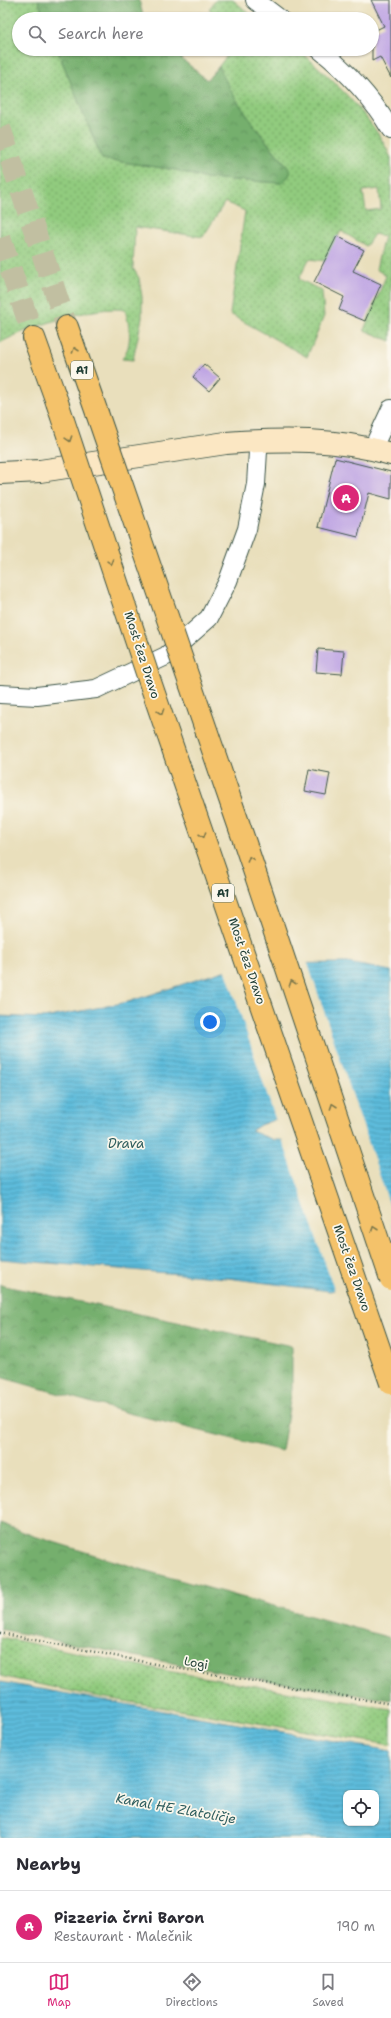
<!DOCTYPE html>
<html lang="en">
<head>
<meta charset="utf-8">
<style>
  body { margin:0; font-family:"Shantell Sans",sans-serif; background:#f2f2f3; color:#2b2b33 }
  .controls { position:absolute; right:12px; bottom:12px; display:grid; overflow:hidden; border-radius:8px; box-shadow:0 1px 3px #0004 }
  .controls button { width:36px; height:36px; display:grid; place-items:center; padding:0; border:0; border-bottom:1px solid #e1e1e2; background:#fff; color:#2b2b33; font:20px sans-serif }
  .you { position:absolute; left:210px; top:1022px; width:14px; height:14px; margin:-10px; border:3px solid #fff; border-radius:50%; background:#1a73e8; box-shadow:0 0 0 6px #1a73e833 }
  .badge { display:grid; place-items:center; width:26px; height:26px; border-radius:50%; background:#db2777; color:#fff; font-size:13px; font-weight:700 }
  .pin { position:absolute; translate:-50% -50%; border:2px solid #fff; box-shadow:0 1px 4px #0006 }
  .list { margin:0; padding:0; list-style:none }
  h2 { display:flex; justify-content:space-between; align-items:center; height:52px; margin:0; padding:0 16px; font-size:17px }
  h2 small { font-size:13px; font-weight:400; color:#7c7c81 }
  .list li { display:grid; grid-template-columns:26px 1fr auto; gap:12px; align-items:center; box-sizing:border-box; height:72px; padding:0 16px; border-top:1px solid #e1e1e2 }
  .list b { display:block; font-size:15px; white-space:nowrap }
  .list p { margin:0; font-size:13px; white-space:nowrap; color:#7c7c81 }
  .list em { font-size:13px; font-style:normal; color:#7c7c81 }
  .icon { flex:none; width:22px; height:22px; fill:none; stroke:currentColor; stroke-width:2; stroke-linecap:round; stroke-linejoin:round }
  .map { position:relative; flex:none; width:391px; height:1838px; overflow:hidden }
  .search { position:absolute; background:#fff; box-shadow:0 1px 3px #0004; left:12px; right:12px; top:12px; height:44px; display:flex; align-items:center; gap:10px; box-sizing:border-box; padding:0 14px; border-radius:22px; color:#7c7c81; font-size:15px }
  .sheet { height:124px; background:#fff }
  nav { display:flex; justify-content:space-around; align-items:center; box-sizing:border-box; height:56px; border-top:1px solid #e1e1e2; background:#fff; font-size:11px; color:#7c7c81 }
  nav a { display:grid; justify-items:center; gap:2px }
  nav .on { color:#db2777 }
  .map>svg:first-child { display:block }
  .grass { fill:url(#grass-dots); stroke:#588459; fill-rule:evenodd }
  .forest { fill:url(#forest-crowns); stroke:#4a7650 }
  .water { fill:url(#water-rules); stroke:#3e7c88; fill-rule:evenodd }
  .pier { fill:#e9dfbc }
  .building { fill:#bca1e3 }
  .lines { fill:none; stroke-linecap:round; stroke-linejoin:round }
  .highway-tunnel { stroke:#c1bfa1; stroke-width:22; stroke-dasharray:22 11; stroke-linecap:butt }
  .street-casing { stroke:#3d5548; stroke-width:20 }
  .secondary-casing { stroke:#3d5548; stroke-width:24 }
  .highway-casing { stroke:#3d5548; stroke-width:24 }
  .path { stroke:#3d5548; stroke-width:2.5; stroke-dasharray:1 3; stroke-linecap:butt }
  .street { stroke:#fff; stroke-width:18 }
  .secondary { stroke:#fbe7c3; stroke-width:22 }
  .highway { stroke:#f4c26a; stroke-width:22 }
  .highway-bridge-casing { stroke:#3d5548; stroke-width:24; stroke-linecap:butt }
  .highway-bridge { stroke:#f4c26a; stroke-width:22 }
  .oneway { stroke:#7f794c }
  .labels { text-anchor:middle; stroke-width:3.5; stroke-linejoin:round; paint-order:stroke }
  .shield { fill:#fbf7ec; stroke:#61756b; stroke-width:1 }
  .shield-label { font-size:11px; font-weight:bold; fill:#1f3d34 }
  .street-label { font-size:12px; fill:#1f3d34; stroke:#fbf7ec }
  .water-label { font-size:13px; font-style:italic; fill:#2e5d5e; stroke:#fbf7ec }
</style>
</head>
<body>
<div class="map">
<svg width="391" height="1838" viewBox="0 0 391 1838">
  <defs>
    <pattern id="grass-dots" width="8" height="8" patternUnits="userSpaceOnUse"><rect width="8" height="8" fill="#91cb7e"/><path d="M2 2h.1M6 6h.1" fill="none" stroke="#76a668" stroke-width="1.8" stroke-linecap="round"/></pattern>
    <pattern id="forest-crowns" width="20" height="18" patternUnits="userSpaceOnUse"><rect width="20" height="18" fill="#74af6d"/><path d="M2 6a3 3 0 1 1 6 0M12 15a3 3 0 1 1 6 0" fill="none" stroke="#5f905a"/></pattern>
    <pattern id="water-rules" width="6" height="5" patternUnits="userSpaceOnUse"><rect width="6" height="5" fill="#5dbcdc"/><path d="M0 2.5h6" fill="none" stroke="#4c9ab3"/></pattern>
  </defs>
  <rect width="100%" height="100%" fill="#fbf7ec"/>
  <filter id="ink" filterUnits="userSpaceOnUse"><feTurbulence type="fractalNoise" baseFrequency=".025" numOctaves="2"/><feDisplacementMap in="SourceGraphic" scale="8" xChannelSelector="R" yChannelSelector="G"/><feConvolveMatrix kernelMatrix="1 2 1 2 8 2 1 2 1" color-interpolation-filters="sRGB"/></filter>
  <filter id="wash" filterUnits="userSpaceOnUse"><feTurbulence type="fractalNoise" baseFrequency=".012" numOctaves="4" result="noise"/><feDisplacementMap in="SourceGraphic" scale="16" xChannelSelector="R" yChannelSelector="G"/><feGaussianBlur stdDeviation="0.9" result="paint"/><feColorMatrix in="noise" values="0 0 0 0 0 0 0 0 0 0 0 0 0 0 0 0 0 1.4 0 .05"/><feComposite in="paint" operator="in"/></filter>
  <g filter="url(#wash)">
    <rect width="100%" height="100%" fill="#e9dfbc"/>
    <path class="grass" d="M 0,0 L 38,0 L 45,19 L 19,19 L 19,49 L 57,49 L 102,159 L 176,170 L 203,178 L 281,183 L 286,164 C 264,140 230,97 219,66 L 232,49 L 238,49 L 246,57 L 250,56 L 248,49 C 258,49 291,47 297,50 C 305,54 312,62 318,67 C 346,93 376,123 391,158 L 391,341 L 364,330 L 386,276 L 376,269 L 384,236 L 374,234 L 366,246 L 341,231 L 325,261 L 309,259 L 299,279 L 322,291 L 324,316 L 307,357 L 230,314 L 245,211 L 225,202 L 203,237 L 135,227 L 133,268 L 139,278 L 142,297 L 142,318 L 133,360 L 122,359 C 133,344 130,327 125,310 C 96,304 26,328 0,343 ZM 379,189 L 381,209 L 366,211 L 363,191 Z
      M 216,0 L 233,0 L 256,19 L 223,19 L 209,9 Z
      M 0,1637 L 167,1671 L 391,1709 L 391,1745 L 94,1696 L 0,1676 Z"/>
    <path class="forest" d="M 38,0 L 139,0 L 144,19 L 45,19 Z
      M 57,49 L 170,49 L 207,80 L 219,66 C 229,93 252,122 269,145 C 276,154 285,162 291,172 L 288,177 L 282,183 L 203,178 L 176,170 L 102,159 Z
      M 0,1285 L 292,1346 L 292,1389 L 282,1451 L 128,1413 L 0,1377 Z
      M 0,1523 L 34,1536 L 150,1572 L 391,1638 L 391,1700 C 260,1681 130,1656 0,1629 Z"/>
    <path class="water" d="M 348,963 L 391,971 L 391,1276 L 330,1291 L 227,1278 L 0,1259 L 0,1016 L 44,1018 L 128,1002 L 245,964 ZM 290,1114 L 337,1114 L 343,1141 L 274,1140 L 251,1131 L 260,1125 Z
      M 0,1682 L 391,1751 L 391,1838 L 0,1838 ZM 346,1793 L 376,1793 L 376,1823 L 346,1823 Z"/>
    <path class="pier" d="M 307,961 L 391,1209 L 391,1278 L 335,1292 L 282,1139 L 342,1139 L 337,1116 L 290,1116 L 276,1121 L 225,968 L 245,962 Z"/>
    <g id="blocks">
      <path class="building" d="M 371,0 L 391,0 L 391,78 L 380,57 L 372,61 L 372,32 L 384,26 Z
        M 337,236 L 364,250 L 353,271 L 381,284 L 365,321 L 339,310 L 344,297 L 314,282 Z
        M 204,364 L 220,378 L 209,391 L 193,377 Z
        M 335,458 L 391,472 L 391,499 L 369,493 L 358,537 L 318,527 Z
        M 318,649 L 344,651 L 342,674 L 316,672 Z
        M 309,769 L 330,773 L 326,795 L 305,791 Z"/>
    </g>
  </g>
  <g filter="url(#ink)">
    <use href="#blocks" fill-opacity="0" stroke="#3d5548" stroke-width="1"/>
    <g class="lines">
      <path class="highway-tunnel" d="M 0,128 L 67,327
        M 0,238 L 34,338"/>
      <defs>
        <path id="street" d="M 255,0 L 280,19
          M 319,49 C 348,72 372,98 391,130
          M 372,450 L 391,409
          M 0,694 L 37,696 L 96,689 L 166,656 L 209,618 L 228,581 L 247,529 L 256,484 L 258,451 L 256,440"/>
        <path id="secondary" d="M 0,473 L 40,471 L 226,443 C 281,439 338,438 391,454"/>
        <path id="highway" d="M 67,327 L 97,413
          M 34,338 L 57,402"/>
      </defs>
      <use href="#street" class="street-casing"/>
      <use href="#secondary" class="secondary-casing"/>
      <use href="#highway" class="highway-casing"/>
      <path class="path" d="M 0,1633 L 170,1667 L 391,1704"/>
      <use href="#street" class="street"/>
      <use href="#secondary" class="secondary"/>
      <use href="#highway" class="highway"/>
      <defs>
        <path id="highway-bridge" d="M 57,402 L 149,679 L 391,1383
          M 97,413 L 244,840 L 391,1279"/>
      </defs>
      <use href="#highway-bridge" class="highway-bridge-casing"/>
      <use href="#highway-bridge" class="highway-bridge"/>
    </g>
    <defs><path id="oneway-chevron" d="M-2-3.5L2.5 0L-2 3.5" fill="none" stroke-width="1.6" stroke-linecap="round" stroke-linejoin="round"/></defs>
    <g class="oneway">
      <use href="#oneway-chevron" transform="translate(75 350) rotate(-109)"/>
      <use href="#oneway-chevron" transform="translate(69 439) rotate(72)"/>
      <use href="#oneway-chevron" transform="translate(111 562) rotate(72)"/>
      <use href="#oneway-chevron" transform="translate(161 712) rotate(71)"/>
      <use href="#oneway-chevron" transform="translate(203 835) rotate(71)"/>
      <use href="#oneway-chevron" transform="translate(250 859) rotate(-109)"/>
      <use href="#oneway-chevron" transform="translate(292 983) rotate(-109)"/>
      <use href="#oneway-chevron" transform="translate(333 1106) rotate(-109)"/>
      <use href="#oneway-chevron" transform="translate(374 1229) rotate(-109)"/>
    </g>
  </g>
  <g class="labels">
    <g class="shield">
      <rect x="71" y="361" width="22" height="18" rx="3"/>
      <rect x="212" y="884" width="22" height="18" rx="3"/>
    </g>
    <g class="shield-label">
      <text x="82" y="374">A1</text>
      <text x="223" y="897">A1</text>
    </g>
    <g class="street-label">
      <text transform="translate(142 655) rotate(72)" y="4">Most čez Dravo</text>
      <text transform="translate(247 961) rotate(71)" y="4">Most čez Dravo</text>
      <text transform="translate(352 1268) rotate(71)" y="4">Most čez Dravo</text>
      <text transform="translate(196 1663) rotate(10)" y="4">Logi</text>
    </g>
    <g class="water-label">
      <text x="126" y="1148">Drava</text>
      <text transform="translate(176 1808) rotate(10)" y="5">Kanal HE Zlatoličje</text>
    </g>
  </g>
</svg>
<div class="controls">
<button><svg class="icon" aria-label="locate" viewBox="0 0 24 24"><circle cx="12" cy="12" r="6"/><path d="M12 2v4M12 18v4M2 12h4M18 12h4"/></svg></button>
</div>
<div class="you"></div>
<div class="pin badge" style="left:346px;top:498px">A</div>
<div class="search"><svg class="icon" aria-label="search" viewBox="0 0 24 24"><circle cx="10" cy="10" r="6"/><path d="M15 15l6 6"/></svg>Search here</div>
</div>
<section class="sheet">
<h2>Nearby<small></small></h2>
<ul class="list">
<li><span class="badge">A</span><div><b>Pizzeria črni Baron</b><p>Restaurant · Malečnik</p></div><em>190 m</em></li>
</ul>
</section>
<nav>
<a class="on"><svg class="icon" aria-label="map" viewBox="0 0 24 24"><path d="M3 6l6-2 6 2 6-2v14l-6 2-6-2-6 2zM9 4v14M15 6v14"/></svg>Map</a>
<a><svg class="icon" aria-label="directions" viewBox="0 0 24 24"><path d="M12 3l9 9-9 9-9-9zM9 14v-3h6M13 9l2 2-2 2"/></svg>Directions</a>
<a><svg class="icon" aria-label="saved" viewBox="0 0 24 24"><path d="M7 4h10v16l-5-4-5 4z"/></svg>Saved</a>
</nav>
</body>
</html>
